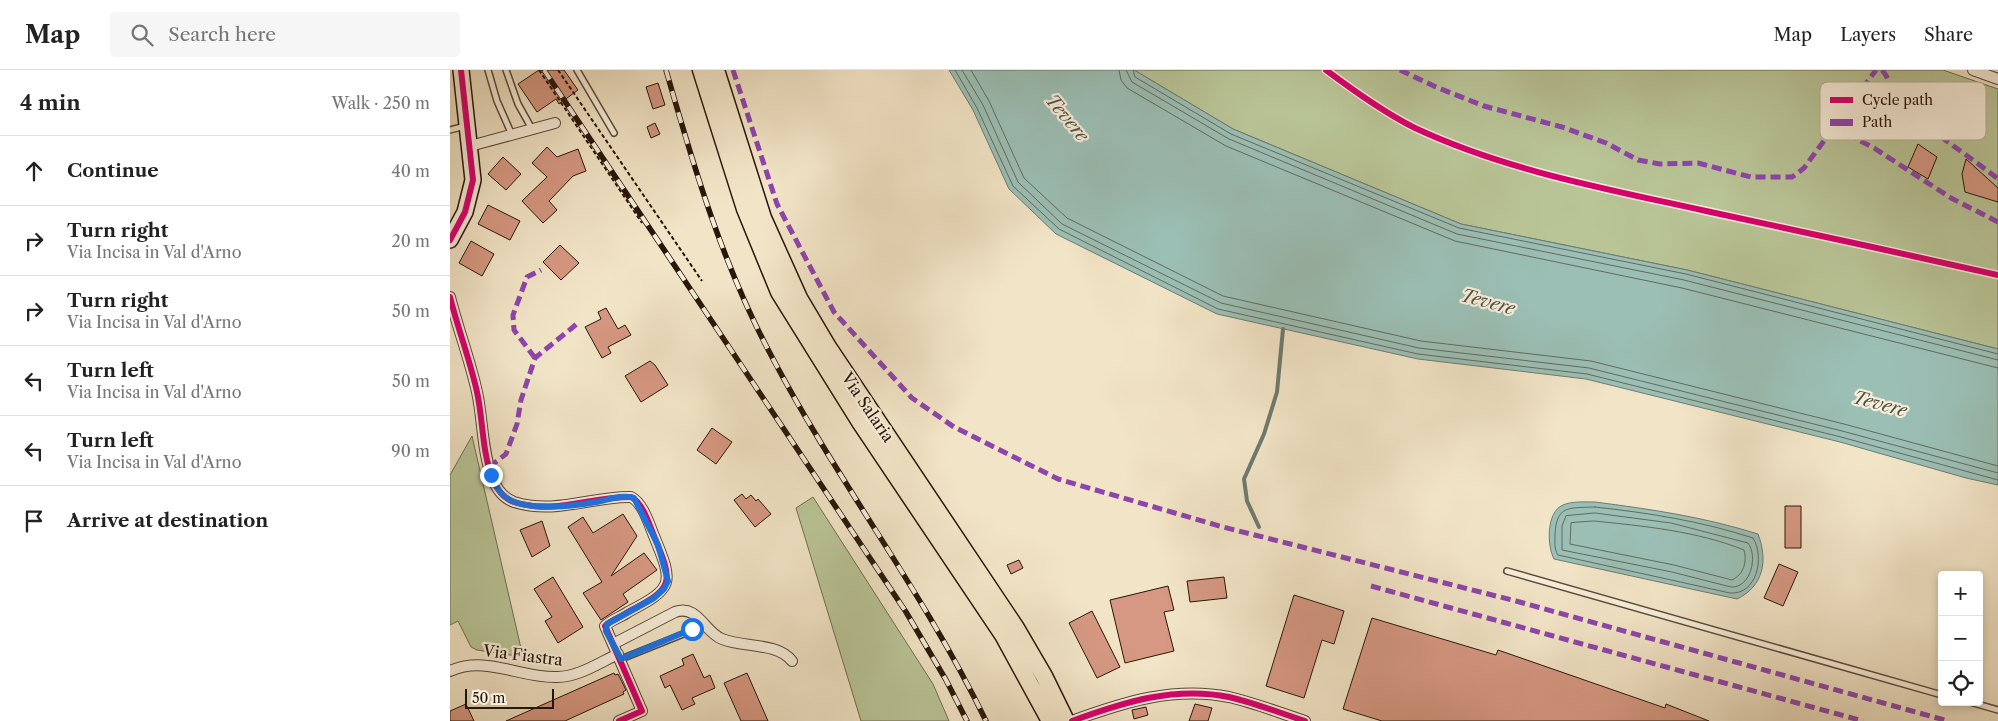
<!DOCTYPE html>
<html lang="en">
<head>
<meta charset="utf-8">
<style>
  body { margin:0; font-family:"Libre Caslon Text",serif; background:#f6f6f6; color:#222 }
  .controls { position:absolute; right:15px; bottom:15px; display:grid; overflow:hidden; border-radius:5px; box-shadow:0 2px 8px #0003 }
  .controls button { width:45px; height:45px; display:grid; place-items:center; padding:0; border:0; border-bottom:1px solid #e0e0e0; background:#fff; color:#222; font:25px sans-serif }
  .scale { position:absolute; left:15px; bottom:12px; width:89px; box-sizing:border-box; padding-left:5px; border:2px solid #281609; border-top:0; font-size:14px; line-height:18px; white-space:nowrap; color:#281609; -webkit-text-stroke:4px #f7eedb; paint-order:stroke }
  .stop { position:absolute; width:15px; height:15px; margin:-11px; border:4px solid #1a73e8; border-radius:50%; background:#fff }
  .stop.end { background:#1a73e8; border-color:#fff; box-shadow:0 1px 5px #0008 }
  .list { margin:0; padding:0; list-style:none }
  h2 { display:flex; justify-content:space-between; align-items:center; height:65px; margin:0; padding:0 20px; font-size:21px }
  h2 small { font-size:16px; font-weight:400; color:#767676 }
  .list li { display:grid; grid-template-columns:32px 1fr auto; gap:15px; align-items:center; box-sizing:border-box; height:70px; padding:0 20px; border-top:1px solid #e0e0e0 }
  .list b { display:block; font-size:19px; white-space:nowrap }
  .list p { margin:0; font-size:16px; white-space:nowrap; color:#767676 }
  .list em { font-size:16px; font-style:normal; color:#767676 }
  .icon { flex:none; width:28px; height:28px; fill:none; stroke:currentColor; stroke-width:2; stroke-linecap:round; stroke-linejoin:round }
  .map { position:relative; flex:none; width:1548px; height:651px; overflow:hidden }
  header { display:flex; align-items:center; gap:30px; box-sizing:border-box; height:70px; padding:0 25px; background:#fff; border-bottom:1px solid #e0e0e0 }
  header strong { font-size:24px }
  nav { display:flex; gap:28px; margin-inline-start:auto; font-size:18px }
  .search { width:350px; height:45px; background:#f6f6f6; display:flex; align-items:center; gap:12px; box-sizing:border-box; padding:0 18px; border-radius:5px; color:#767676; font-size:19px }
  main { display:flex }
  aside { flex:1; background:#fff }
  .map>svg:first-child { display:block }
  .green { fill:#b9c597; stroke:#706e50 }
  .water { fill:#9bbfb5; stroke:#6d7b70 }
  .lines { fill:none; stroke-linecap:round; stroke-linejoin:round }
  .shore { stroke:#626a5f; stroke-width:1 }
  .stream { stroke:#6d7b70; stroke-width:4 }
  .building { fill:#d69882; stroke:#281609 }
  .lane-casing { stroke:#5a4a38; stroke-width:8 }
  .street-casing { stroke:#5a4a38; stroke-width:12 }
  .secondary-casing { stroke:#281609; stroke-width:18 }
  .primary-casing { stroke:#281609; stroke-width:19 }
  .path { stroke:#281609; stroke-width:2; stroke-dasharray:4 2.5; stroke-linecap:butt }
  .lane { stroke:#f7eedb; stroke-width:5 }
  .street { stroke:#f7eedb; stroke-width:10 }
  .secondary { stroke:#f7eedb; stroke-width:15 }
  .primary { stroke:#f2e5c7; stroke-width:16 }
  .rail-casing { stroke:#281609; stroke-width:5.5 }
  .rail { stroke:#f7eedb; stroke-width:4; stroke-dasharray:11; stroke-linecap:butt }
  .quiet { stroke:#8e44ad; stroke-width:5; stroke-dasharray:10 5; stroke-linecap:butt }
  .cycleway-casing { stroke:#f7eedb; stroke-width:9 }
  .cycleway { stroke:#d6006c; stroke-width:6 }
  .route { stroke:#1a73e8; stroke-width:6 }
  .labels { text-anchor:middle; stroke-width:4.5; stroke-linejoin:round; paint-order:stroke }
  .street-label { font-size:16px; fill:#281609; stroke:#f7eedb }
  .water-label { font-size:18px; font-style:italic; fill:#505145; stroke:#f7eedb }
  .key { fill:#f7eedb; stroke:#b9ad9c; stroke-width:1 }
  .key-label { font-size:14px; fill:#281609 }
</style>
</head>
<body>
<header>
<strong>Map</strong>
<div class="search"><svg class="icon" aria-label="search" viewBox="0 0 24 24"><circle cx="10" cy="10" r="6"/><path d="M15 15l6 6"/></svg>Search here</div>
<nav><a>Map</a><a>Layers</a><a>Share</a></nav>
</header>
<main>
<aside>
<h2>4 min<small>Walk · 250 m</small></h2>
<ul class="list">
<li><svg class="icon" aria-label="ahead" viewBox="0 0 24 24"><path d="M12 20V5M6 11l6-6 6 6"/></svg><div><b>Continue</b></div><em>40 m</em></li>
<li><svg class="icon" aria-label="right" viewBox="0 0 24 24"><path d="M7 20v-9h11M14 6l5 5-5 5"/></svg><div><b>Turn right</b><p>Via Incisa in Val d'Arno</p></div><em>20 m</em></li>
<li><svg class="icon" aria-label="right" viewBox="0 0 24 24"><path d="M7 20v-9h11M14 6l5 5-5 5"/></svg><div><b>Turn right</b><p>Via Incisa in Val d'Arno</p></div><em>50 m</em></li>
<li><svg class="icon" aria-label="left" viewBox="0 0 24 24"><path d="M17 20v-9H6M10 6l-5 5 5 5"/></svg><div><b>Turn left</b><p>Via Incisa in Val d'Arno</p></div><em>50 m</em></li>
<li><svg class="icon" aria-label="left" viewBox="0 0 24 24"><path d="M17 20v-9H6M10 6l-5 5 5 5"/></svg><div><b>Turn left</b><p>Via Incisa in Val d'Arno</p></div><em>90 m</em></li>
<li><svg class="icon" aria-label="arrive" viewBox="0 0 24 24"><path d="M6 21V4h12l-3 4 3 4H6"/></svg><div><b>Arrive at destination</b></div></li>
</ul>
</aside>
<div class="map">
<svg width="1548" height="651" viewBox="0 0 1548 651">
  <rect width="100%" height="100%" fill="#f2e5c7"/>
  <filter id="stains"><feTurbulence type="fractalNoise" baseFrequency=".004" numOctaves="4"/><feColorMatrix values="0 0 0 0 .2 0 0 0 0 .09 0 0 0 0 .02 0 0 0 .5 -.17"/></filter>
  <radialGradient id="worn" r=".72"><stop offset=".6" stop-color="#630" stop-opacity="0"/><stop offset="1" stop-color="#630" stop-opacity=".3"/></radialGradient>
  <path class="green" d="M 684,0 L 1493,0 L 1548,19 L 1548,279 L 1237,200 L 1011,154 L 783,59 Z
    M 22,366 L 73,587 L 27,580 L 21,577 L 8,551 L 0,555 L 0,405 Z
    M 363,427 L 483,614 L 499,651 L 411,651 L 346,438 Z"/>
  <path class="water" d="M 499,0 L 684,0 L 783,59 L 1011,154 L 1237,200 L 1548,279 L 1548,415 L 1516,408 L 1390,372 L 1136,309 L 968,289 L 767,244 L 606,164 L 559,119 L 523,40 Z
    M 1145,432 C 1200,439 1254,447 1308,464 C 1318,490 1314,516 1287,529 L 1104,489 C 1097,476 1096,442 1113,435 C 1122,431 1135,432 1145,432 Z"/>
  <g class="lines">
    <path class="shore" d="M 505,0 L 527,38 L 563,116 L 609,159 L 768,239 L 968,284 L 1137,304 L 1391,367 L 1548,410
      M 512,0 L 533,35 L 568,112 L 612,154 L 771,233 L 969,278 L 1139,298 L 1392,361 L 1548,403
      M 521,0 L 539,31 L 574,108 L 617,148 L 773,226 L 971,271 L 1141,291 L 1394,354 L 1548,396
      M 669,0 L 671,10 L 677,18 L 776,76 L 1005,171 L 1232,218 L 1548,298
      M 676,0 L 682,12 L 779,69 L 1007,164 L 1234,210 L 1548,290
      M 683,0 L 685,7 L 781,64 L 1009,158 L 1236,204 L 1548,284
      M 1145,437 C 1199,443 1251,451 1303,468 C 1315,487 1307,525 1280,523 L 1108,485 C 1104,479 1105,472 1105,465 C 1106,435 1119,438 1145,437 Z
      M 1145,443 L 1221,453 L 1298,473 C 1308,486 1301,518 1281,517 L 1222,502 L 1112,480 L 1112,456 L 1116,446 Z
      M 1144,451 C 1193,456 1247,461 1294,480 C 1297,492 1294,504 1282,510 L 1224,495 L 1120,474 L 1121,453 Z"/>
    <path class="stream" d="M 809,457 L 797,431 L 794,409 L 814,364 L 827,322 L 833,259"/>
  </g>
  <path class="building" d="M 89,0 L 114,0 L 128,20 L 109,34 L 106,29 L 87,42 L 68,14 Z
    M 208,13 L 215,35 L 203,39 L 196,17 Z
    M 205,53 L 210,64 L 201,68 L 197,57 Z
    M 1468,74 L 1487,87 L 1478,109 L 1458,97 Z
    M 97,77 L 107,87 L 128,79 L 136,101 L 123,106 L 99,131 L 107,140 L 93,153 L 72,131 L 97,107 L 82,93 Z
    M 53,87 L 71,104 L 56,120 L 38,104 Z
    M 1516,89 L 1548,118 L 1548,132 L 1515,122 L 1512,104 Z
    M 38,135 L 70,151 L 60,170 L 28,154 Z
    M 21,171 L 44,184 L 32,206 L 9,193 Z
    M 110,175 L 129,193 L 111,210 L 93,192 Z
    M 156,238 L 168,259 L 175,255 L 181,265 L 158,277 L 161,283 L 152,288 L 135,257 L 151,249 L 148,242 Z
    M 200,291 L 205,295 L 218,315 L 191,332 L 175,306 Z
    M 262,358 L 282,372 L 266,394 L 247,380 Z
    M 292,424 L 296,429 L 301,425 L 306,431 L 308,429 L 321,444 L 305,457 L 284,430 Z
    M 1335,436 L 1351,436 L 1351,478 L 1335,478 Z
    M 173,444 L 187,466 L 161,506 L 194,483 L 207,500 L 173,524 L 178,532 L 151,550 L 133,523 L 152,512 L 118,457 L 133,447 L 143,463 Z
    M 92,451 L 100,476 L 82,487 L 70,460 Z
    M 569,490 L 573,498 L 561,504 L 557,495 Z
    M 1329,494 L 1348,502 L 1333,536 L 1314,528 Z
    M 103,507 L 133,557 L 108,573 L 95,551 L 102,547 L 84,519 Z
    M 774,507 L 777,528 L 740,532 L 737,511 Z
    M 718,516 L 724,540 L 714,542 L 724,581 L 675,593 L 660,530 Z
    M 844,525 L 894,541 L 884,574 L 872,570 L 854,628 L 816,616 Z
    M 642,541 L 670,597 L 647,608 L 619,553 Z
    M 922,548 L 1046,585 L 1048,580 L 1215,638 L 1216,634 L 1259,651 L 932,651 L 893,639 Z
    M 243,584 L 254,608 L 260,605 L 265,618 L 242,628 L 245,634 L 232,640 L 220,615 L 215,618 L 210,606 L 234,595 L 232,589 Z
    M 164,603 L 165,605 L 168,604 L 176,620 L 173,622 L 174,624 L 115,651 L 56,651 Z
    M 297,603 L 318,651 L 291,651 L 274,613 Z
    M 16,634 L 24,651 L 0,651 L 0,641 Z
    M 745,634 L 762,638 L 758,651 L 739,651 Z
    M 696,637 L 698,645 L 684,649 L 682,640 Z"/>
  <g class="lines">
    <defs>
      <path id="lane" d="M 38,0 L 47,31 L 62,65
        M 56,0 L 68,34 L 82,59
        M 127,0 L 164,63
        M 0,60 L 15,56
        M 1057,501 L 1492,625
        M 171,589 L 236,563 L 250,550
        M 1520,632 L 1548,640"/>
      <path id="street" d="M 1523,0 L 1548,9
        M 20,76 L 105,53
        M 0,227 C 8,259 20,290 27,322 C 33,349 32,381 42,407 C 46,418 53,428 64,432 C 106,445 142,426 181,427 C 193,433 199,454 204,466 C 224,514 224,518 178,542 C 171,547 161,550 155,556 L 192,641 L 169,651
        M 163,574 L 225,542 C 248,534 254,562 272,569 C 294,578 327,572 342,591
        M 0,601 C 36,585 69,608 107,607 C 128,607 149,593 168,584
        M 622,651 C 674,632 724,616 779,627 C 805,633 830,643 855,651"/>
      <path id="secondary" d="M 0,170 L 15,142 L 23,110 L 11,0"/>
      <path id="primary" d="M 251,0 L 295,139 L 329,222 L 410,352 L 553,565 L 600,651
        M 266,0 L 313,148 L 349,228 L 378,277 L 566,558 L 594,606 L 616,651"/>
    </defs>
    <use href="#lane" class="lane-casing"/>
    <use href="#street" class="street-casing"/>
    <use href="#secondary" class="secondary-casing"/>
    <use href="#primary" class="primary-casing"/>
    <path class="path" d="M 89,0 L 192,153
      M 108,0 L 252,211"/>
    <use href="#lane" class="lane"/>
    <use href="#street" class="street"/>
    <use href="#secondary" class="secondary"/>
    <use href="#primary" class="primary"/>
    <defs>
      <path id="rail" d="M 94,0 L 456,542 L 496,610 L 517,651
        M 216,0 C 244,98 273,196 322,287 C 387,411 475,524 536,651"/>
    </defs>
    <use href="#rail" class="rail-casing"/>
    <use href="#rail" class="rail"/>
    <path class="quiet" d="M 283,0 L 327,134 L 384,242 L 462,328 L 504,357 L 608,409 L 773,457 L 1066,531 L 1498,651
      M 950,0 L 986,17 L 1034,36 L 1112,57 L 1156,73 L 1188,90 L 1210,94 L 1248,93 L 1301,107 L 1342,107 L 1354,98 L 1426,0
      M 1432,0 C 1440,9 1442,21 1449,30 C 1473,57 1518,85 1548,109
      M 1384,57 L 1424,78 L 1501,128 L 1548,152
      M 85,288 L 64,260 L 63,245 L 77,207 L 91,200
      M 39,397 L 56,384 L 67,354 L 71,330 L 85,288 L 128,253
      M 921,516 L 1413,651"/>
    <defs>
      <path id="cycleway" d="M 876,0 C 904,21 933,42 965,58 C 1057,101 1157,119 1256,141 C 1353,162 1451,183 1548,205
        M 0,170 L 15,142 L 23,110 L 11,0
        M 0,227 C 8,259 20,290 27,322 C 33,349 32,381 42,407 C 46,418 53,428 64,432 C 106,445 142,426 181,427 C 193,433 199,454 204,466 C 224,514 224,518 178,542 C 171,547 161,550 155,556 L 192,641 L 169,651
        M 622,651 C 674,632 724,616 779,627 C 805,633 830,643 855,651"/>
    </defs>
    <use href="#cycleway" class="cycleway-casing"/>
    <use href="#cycleway" class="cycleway"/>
  </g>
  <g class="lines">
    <path class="route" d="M 41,405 C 44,412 47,420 53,425 C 71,443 124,436 146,432 C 157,430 174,424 184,428 L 208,475 L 218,511 L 214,519 L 204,528 L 157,554 L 156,561 L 171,589 L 242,559"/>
  </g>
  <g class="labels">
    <g class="street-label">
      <text transform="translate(418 337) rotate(56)" y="6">Via Salaria</text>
      <text transform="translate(73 585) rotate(7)" y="6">Via Fiastra</text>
    </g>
    <g class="water-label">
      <text transform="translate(617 48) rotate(50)" y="6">Tevere</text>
      <text transform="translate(1038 232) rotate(15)" y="6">Tevere</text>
      <text transform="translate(1430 334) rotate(15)" y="6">Tevere</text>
    </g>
  </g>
  <rect x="1370" y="12" width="166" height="58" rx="8" class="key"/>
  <rect x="1380" y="27" width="23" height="6" fill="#d6006c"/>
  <rect x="1380" y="49" width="23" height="7" fill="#8e44ad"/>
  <g class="key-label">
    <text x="1412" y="35">Cycle path</text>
    <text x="1412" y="57">Path</text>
  </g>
  <rect width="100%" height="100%" filter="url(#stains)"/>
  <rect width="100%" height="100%" fill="url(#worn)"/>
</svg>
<div class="controls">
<button>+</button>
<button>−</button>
<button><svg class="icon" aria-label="locate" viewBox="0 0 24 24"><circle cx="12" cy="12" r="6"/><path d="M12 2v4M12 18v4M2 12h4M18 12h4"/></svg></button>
</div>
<div class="scale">50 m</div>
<div class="stop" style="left:242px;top:559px"></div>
<div class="stop end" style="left:41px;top:405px"></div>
</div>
</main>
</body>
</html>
